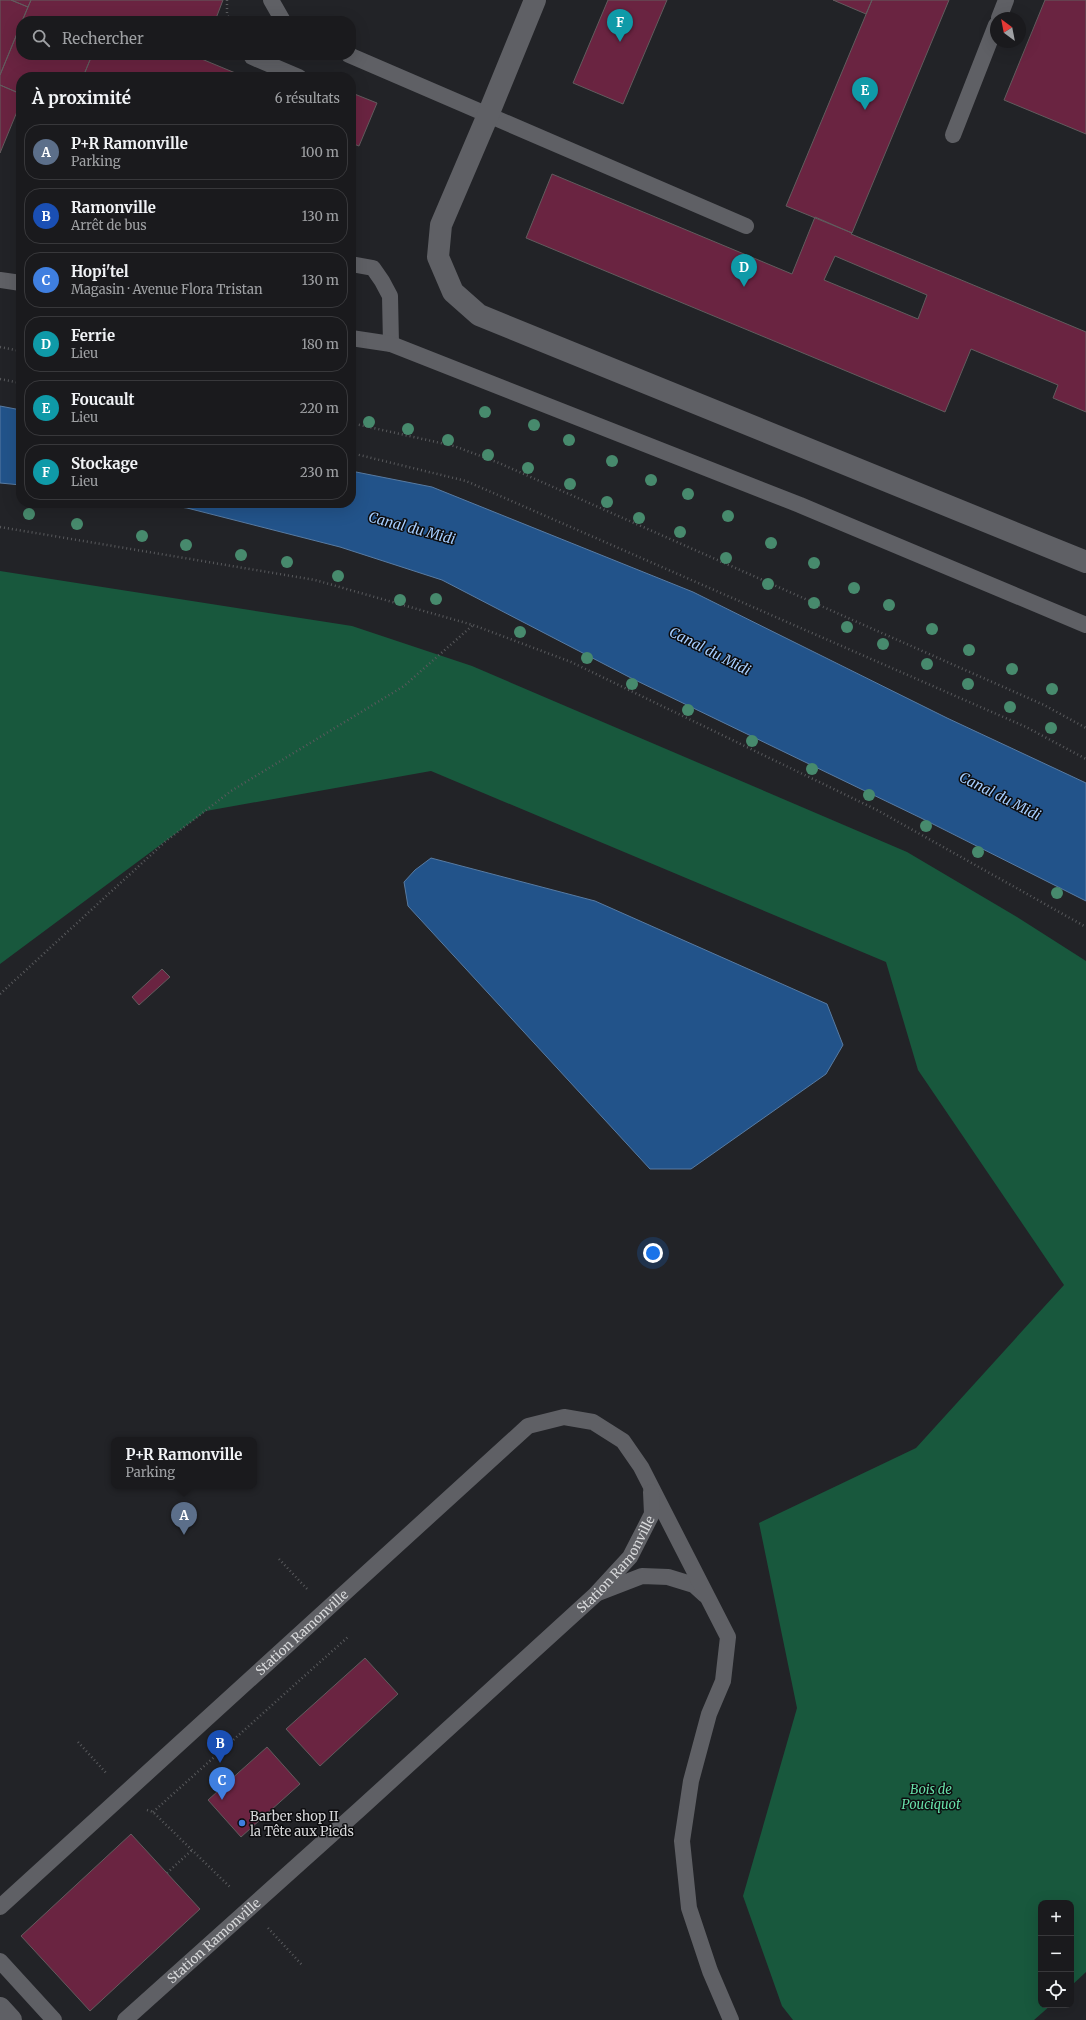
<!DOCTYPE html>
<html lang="fr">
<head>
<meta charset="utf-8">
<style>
  body { margin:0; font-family:Merriweather,serif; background:#232326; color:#f1f3f6 }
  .controls { position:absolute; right:12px; bottom:12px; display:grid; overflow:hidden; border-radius:8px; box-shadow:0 4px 16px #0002 }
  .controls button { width:36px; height:36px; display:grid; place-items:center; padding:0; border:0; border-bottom:1px solid #38383b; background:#1a1a1d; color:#f1f3f6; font:20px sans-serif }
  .compass { position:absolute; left:990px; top:12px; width:36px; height:36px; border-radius:50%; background:#1a1a1d; box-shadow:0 4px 16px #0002; rotate:328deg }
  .you { position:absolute; left:653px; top:1253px; width:14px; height:14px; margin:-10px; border:3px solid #fff; border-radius:50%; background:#1a73e8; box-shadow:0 0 0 6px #1a73e833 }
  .badge { display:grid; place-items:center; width:26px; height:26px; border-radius:50%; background:#52ccd1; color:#fff; font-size:13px; font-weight:700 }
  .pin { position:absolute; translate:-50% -33px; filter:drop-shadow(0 1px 2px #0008) }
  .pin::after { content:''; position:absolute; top:21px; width:14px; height:12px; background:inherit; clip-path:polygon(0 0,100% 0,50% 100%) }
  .popup { position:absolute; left:111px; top:1437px; width:146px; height:52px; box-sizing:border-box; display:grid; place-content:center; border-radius:8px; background:#1a1a1d; filter:drop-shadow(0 1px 3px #0005); font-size:13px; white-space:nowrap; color:#9fa1a4 }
  .popup b { font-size:15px; color:#f1f3f6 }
  .popup::after { content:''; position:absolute; left:50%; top:100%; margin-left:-8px; border:8px solid transparent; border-top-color:#1a1a1d }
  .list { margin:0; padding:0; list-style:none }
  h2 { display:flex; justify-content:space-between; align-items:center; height:52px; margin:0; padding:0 16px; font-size:17px }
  h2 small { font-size:13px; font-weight:400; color:#9fa1a4 }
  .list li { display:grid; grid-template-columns:26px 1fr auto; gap:12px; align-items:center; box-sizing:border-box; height:56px; margin:0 8px 8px; padding:0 8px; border:1px solid #38383b; border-radius:16px }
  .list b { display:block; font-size:15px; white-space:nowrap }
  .list p { margin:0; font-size:13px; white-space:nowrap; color:#9fa1a4 }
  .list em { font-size:13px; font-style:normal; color:#9fa1a4 }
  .icon { flex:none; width:22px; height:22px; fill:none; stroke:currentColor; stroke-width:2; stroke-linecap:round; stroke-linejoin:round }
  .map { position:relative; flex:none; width:1086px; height:2020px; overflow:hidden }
  .search { position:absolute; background:#1a1a1d; box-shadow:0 4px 16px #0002; left:16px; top:16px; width:340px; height:44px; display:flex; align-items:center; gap:10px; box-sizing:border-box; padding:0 14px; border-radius:16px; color:#9fa1a4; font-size:15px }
  .panel { position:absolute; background:#1a1a1d; box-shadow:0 4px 16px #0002; left:16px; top:72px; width:340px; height:436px; border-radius:16px }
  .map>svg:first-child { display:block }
  .green { fill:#18583d }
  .water { fill:#22538a; stroke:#587ba2 }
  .building { fill:#6a2441; stroke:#625c5e; fill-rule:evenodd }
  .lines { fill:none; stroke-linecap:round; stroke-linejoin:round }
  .path { stroke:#595a5d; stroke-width:2.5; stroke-dasharray:1 3; stroke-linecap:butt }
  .service { stroke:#5f6065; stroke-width:16 }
  .minor { stroke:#5f6065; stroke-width:22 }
  .tree { fill:#478a6d }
  .shop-dot { fill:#3f7fe0; stroke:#0c0c0e; stroke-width:1.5 }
  .labels { text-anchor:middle; stroke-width:3; stroke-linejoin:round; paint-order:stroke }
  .street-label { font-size:13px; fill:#d6d7d9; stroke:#0c0c0e }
  .park-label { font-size:13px; font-style:italic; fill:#66dea7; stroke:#0c0c0e }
  .poi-label { font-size:13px; fill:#d6d7d9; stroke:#0c0c0e; text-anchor:start }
  .water-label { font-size:14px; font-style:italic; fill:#a5cdfe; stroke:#0c0c0e }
</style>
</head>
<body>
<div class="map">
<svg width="1086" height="2020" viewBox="0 0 1086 2020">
  <rect width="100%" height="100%" fill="#222327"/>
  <path class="green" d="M 0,571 L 352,626 L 472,666 L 907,852 L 1017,917 L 1086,961 L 1086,1972 L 1071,1986 L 1071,1903 L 1041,1903 L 1041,2005 L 1051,2005 L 1034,2020 L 793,2020 L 782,2006 L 743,1896 L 797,1708 L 759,1523 L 916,1448 L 1064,1285 L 918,1070 L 886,962 L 431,771 L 206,811 L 0,964 Z"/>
  <path class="water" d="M 0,406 L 21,410 L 21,485 L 0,483 Z
    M 351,471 L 432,487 L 693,592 L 947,718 L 1086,783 L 1086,901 L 921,818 L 631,678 L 442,580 L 340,547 L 187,508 L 150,503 L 351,503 Z
    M 431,858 L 595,901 L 827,1004 L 843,1045 L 826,1074 L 691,1169 L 650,1169 L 408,906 L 404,882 L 415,870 Z"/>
  <path class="building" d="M 0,0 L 11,0 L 28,7 L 0,75 Z
    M 11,0 L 31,0 L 28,7 Z
    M 31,0 L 223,0 L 215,21 L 22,21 Z
    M 608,0 L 667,0 L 623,104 L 573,83 Z
    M 833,0 L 872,0 L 866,14 Z
    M 872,0 L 949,0 L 852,233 L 786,206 Z
    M 1045,0 L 1086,0 L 1086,134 L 1004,100 Z
    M 21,24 L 21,55 L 92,55 L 83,77 L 21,77 L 21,94 L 0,85 L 0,75 Z
    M 92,55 L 192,55 L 245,77 L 83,77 Z
    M 0,85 L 21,94 L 21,102 L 0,153 Z
    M 352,93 L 377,103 L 359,146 L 351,143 Z
    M 552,174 L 792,274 L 815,217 L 852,233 L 851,234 L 1086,332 L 1086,412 L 1053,398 L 1058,385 L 971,349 L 945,412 L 526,238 ZM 835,256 L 927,295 L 918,319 L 824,280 Z
    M 162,969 L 170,977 L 139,1005 L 132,997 Z
    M 365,1658 L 398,1694 L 320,1766 L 286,1729 Z
    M 267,1747 L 300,1784 L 241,1837 L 208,1800 Z
    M 131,1834 L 200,1909 L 90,2011 L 21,1936 Z"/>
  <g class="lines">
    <path class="path" d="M 227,0 L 227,14 L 230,21
      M 0,347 L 21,351
      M 0,379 L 21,383
      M 351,423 L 454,446 L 499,463 L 1044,705 L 1086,728
      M 351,453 L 466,481 L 1026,727 L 1086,759
      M 0,527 L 315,580 L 473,625 L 571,662 L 877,810 L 1086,927
      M 0,994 L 166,841 L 231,791 L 404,686 L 473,625
      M 279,1559 L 308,1590
      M 78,1742 L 107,1774
      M 147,1810 L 153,1812 L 231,1888
      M 153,1812 L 349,1636
      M 167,1873 L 192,1850
      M 268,1928 L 303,1966"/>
    <g class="service">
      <path d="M 271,0 L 283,21"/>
      <path d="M 999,18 L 1006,0"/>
      <path d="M 349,55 L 746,226"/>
      <path d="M 252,57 L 299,77"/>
      <path d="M 953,135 L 996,25"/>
      <path d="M 351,264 L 373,268 L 382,281 L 390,296 L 391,344"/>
      <path d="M 0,280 L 21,283"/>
      <path d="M 351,338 L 391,344 L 800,505 L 1086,625"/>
      <path d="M 598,1593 L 642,1576 L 668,1577 L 694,1585 L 705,1595"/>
      <path id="s1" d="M 0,1907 L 528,1426 L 564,1417 L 593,1422 L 623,1441 L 641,1467 L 728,1637 L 723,1681 L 709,1714 L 691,1781 L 682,1841 L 689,1908 L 710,1971 L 731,2020"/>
      <path d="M 0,1961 L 54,2020"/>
      <path id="s2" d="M 125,2020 L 359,1810 L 595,1595 L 630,1557 L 652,1514 L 651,1492"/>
    </g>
    <path class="minor" d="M 535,0 L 488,115 L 441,225 L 438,257 L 453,292 L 479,315 L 1086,562
      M 0,2008 L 11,2020"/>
  </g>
  <g class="tree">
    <circle cx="485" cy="412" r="6"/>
    <circle cx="369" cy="422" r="6"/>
    <circle cx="534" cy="425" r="6"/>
    <circle cx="408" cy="429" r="6"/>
    <circle cx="448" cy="440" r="6"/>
    <circle cx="569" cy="440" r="6"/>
    <circle cx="488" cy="455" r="6"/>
    <circle cx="612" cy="461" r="6"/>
    <circle cx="528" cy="468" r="6"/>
    <circle cx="651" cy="480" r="6"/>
    <circle cx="570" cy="484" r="6"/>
    <circle cx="688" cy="494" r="6"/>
    <circle cx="607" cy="502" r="6"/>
    <circle cx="29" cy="514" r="6"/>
    <circle cx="728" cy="516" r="6"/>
    <circle cx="639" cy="518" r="6"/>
    <circle cx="77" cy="524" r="6"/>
    <circle cx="680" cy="532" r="6"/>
    <circle cx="142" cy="536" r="6"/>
    <circle cx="771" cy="543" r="6"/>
    <circle cx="186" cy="545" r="6"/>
    <circle cx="241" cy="555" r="6"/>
    <circle cx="726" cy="558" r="6"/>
    <circle cx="287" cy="562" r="6"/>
    <circle cx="814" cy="563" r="6"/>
    <circle cx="338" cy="576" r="6"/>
    <circle cx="768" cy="584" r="6"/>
    <circle cx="854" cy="588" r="6"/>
    <circle cx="436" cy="599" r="6"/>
    <circle cx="400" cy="600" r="6"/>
    <circle cx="814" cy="603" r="6"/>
    <circle cx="889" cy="605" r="6"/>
    <circle cx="847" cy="627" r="6"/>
    <circle cx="932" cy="629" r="6"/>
    <circle cx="520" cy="632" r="6"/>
    <circle cx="883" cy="644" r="6"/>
    <circle cx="969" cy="650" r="6"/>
    <circle cx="587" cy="658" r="6"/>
    <circle cx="927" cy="664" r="6"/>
    <circle cx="1012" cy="669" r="6"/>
    <circle cx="632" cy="684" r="6"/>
    <circle cx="968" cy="684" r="6"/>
    <circle cx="1052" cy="689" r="6"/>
    <circle cx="1010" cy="707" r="6"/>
    <circle cx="688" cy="710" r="6"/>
    <circle cx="1051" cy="728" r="6"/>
    <circle cx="752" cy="741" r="6"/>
    <circle cx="812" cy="769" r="6"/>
    <circle cx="869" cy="795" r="6"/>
    <circle cx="926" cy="826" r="6"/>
    <circle cx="978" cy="852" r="6"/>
    <circle cx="1057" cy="893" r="6"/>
  </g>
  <circle class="shop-dot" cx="242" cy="1823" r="4"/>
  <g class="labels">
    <g class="street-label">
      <text dy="5" stroke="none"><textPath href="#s2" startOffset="671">Station Ramonville</textPath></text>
      <text dy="5" stroke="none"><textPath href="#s1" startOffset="408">Station Ramonville</textPath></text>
      <text dy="5" stroke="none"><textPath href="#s2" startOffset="119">Station Ramonville</textPath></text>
    </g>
    <g class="park-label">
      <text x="931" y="1794">Bois de<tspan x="931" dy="15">Pouciquot</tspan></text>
    </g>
    <g class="poi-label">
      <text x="250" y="1821">Barber shop II<tspan x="250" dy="15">la Tête aux Pieds</tspan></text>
    </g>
    <g class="water-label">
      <text transform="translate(412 528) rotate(15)" y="5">Canal du Midi</text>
      <text transform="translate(710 651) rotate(27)" y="5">Canal du Midi</text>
      <text transform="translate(1000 796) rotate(27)" y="5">Canal du Midi</text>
    </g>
  </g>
</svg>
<div class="controls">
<button>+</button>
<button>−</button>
<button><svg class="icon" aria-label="locate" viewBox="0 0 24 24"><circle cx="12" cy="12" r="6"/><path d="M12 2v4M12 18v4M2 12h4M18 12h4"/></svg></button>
</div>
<svg class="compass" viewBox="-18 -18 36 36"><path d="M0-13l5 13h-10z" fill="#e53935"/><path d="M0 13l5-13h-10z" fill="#9fa1a4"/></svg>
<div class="you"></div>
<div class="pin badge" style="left:184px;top:1535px;background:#5c6f8a">A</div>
<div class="popup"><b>P+R Ramonville</b>Parking</div>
<div class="pin badge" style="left:220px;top:1763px;background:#1a4fb4">B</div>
<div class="pin badge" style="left:222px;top:1800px;background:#3f7fe0">C</div>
<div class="pin badge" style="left:744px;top:287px;background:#0f9aa8">D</div>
<div class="pin badge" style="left:865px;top:110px;background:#0f9aa8">E</div>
<div class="pin badge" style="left:620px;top:42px;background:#0f9aa8">F</div>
<div class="search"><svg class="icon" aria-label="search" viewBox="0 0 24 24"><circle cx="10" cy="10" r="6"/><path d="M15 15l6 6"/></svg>Rechercher</div>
<section class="panel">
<h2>À proximité<small>6 résultats</small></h2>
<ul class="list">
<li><span class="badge" style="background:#5c6f8a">A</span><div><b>P+R Ramonville</b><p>Parking</p></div><em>100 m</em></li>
<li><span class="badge" style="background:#1a4fb4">B</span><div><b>Ramonville</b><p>Arrêt de bus</p></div><em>130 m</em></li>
<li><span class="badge" style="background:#3f7fe0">C</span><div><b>Hopi'tel</b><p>Magasin · Avenue Flora Tristan</p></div><em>130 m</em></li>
<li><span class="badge" style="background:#0f9aa8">D</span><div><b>Ferrie</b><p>Lieu</p></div><em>180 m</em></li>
<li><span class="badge" style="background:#0f9aa8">E</span><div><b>Foucault</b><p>Lieu</p></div><em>220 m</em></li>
<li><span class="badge" style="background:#0f9aa8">F</span><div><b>Stockage</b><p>Lieu</p></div><em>230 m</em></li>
</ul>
</section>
</div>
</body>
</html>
